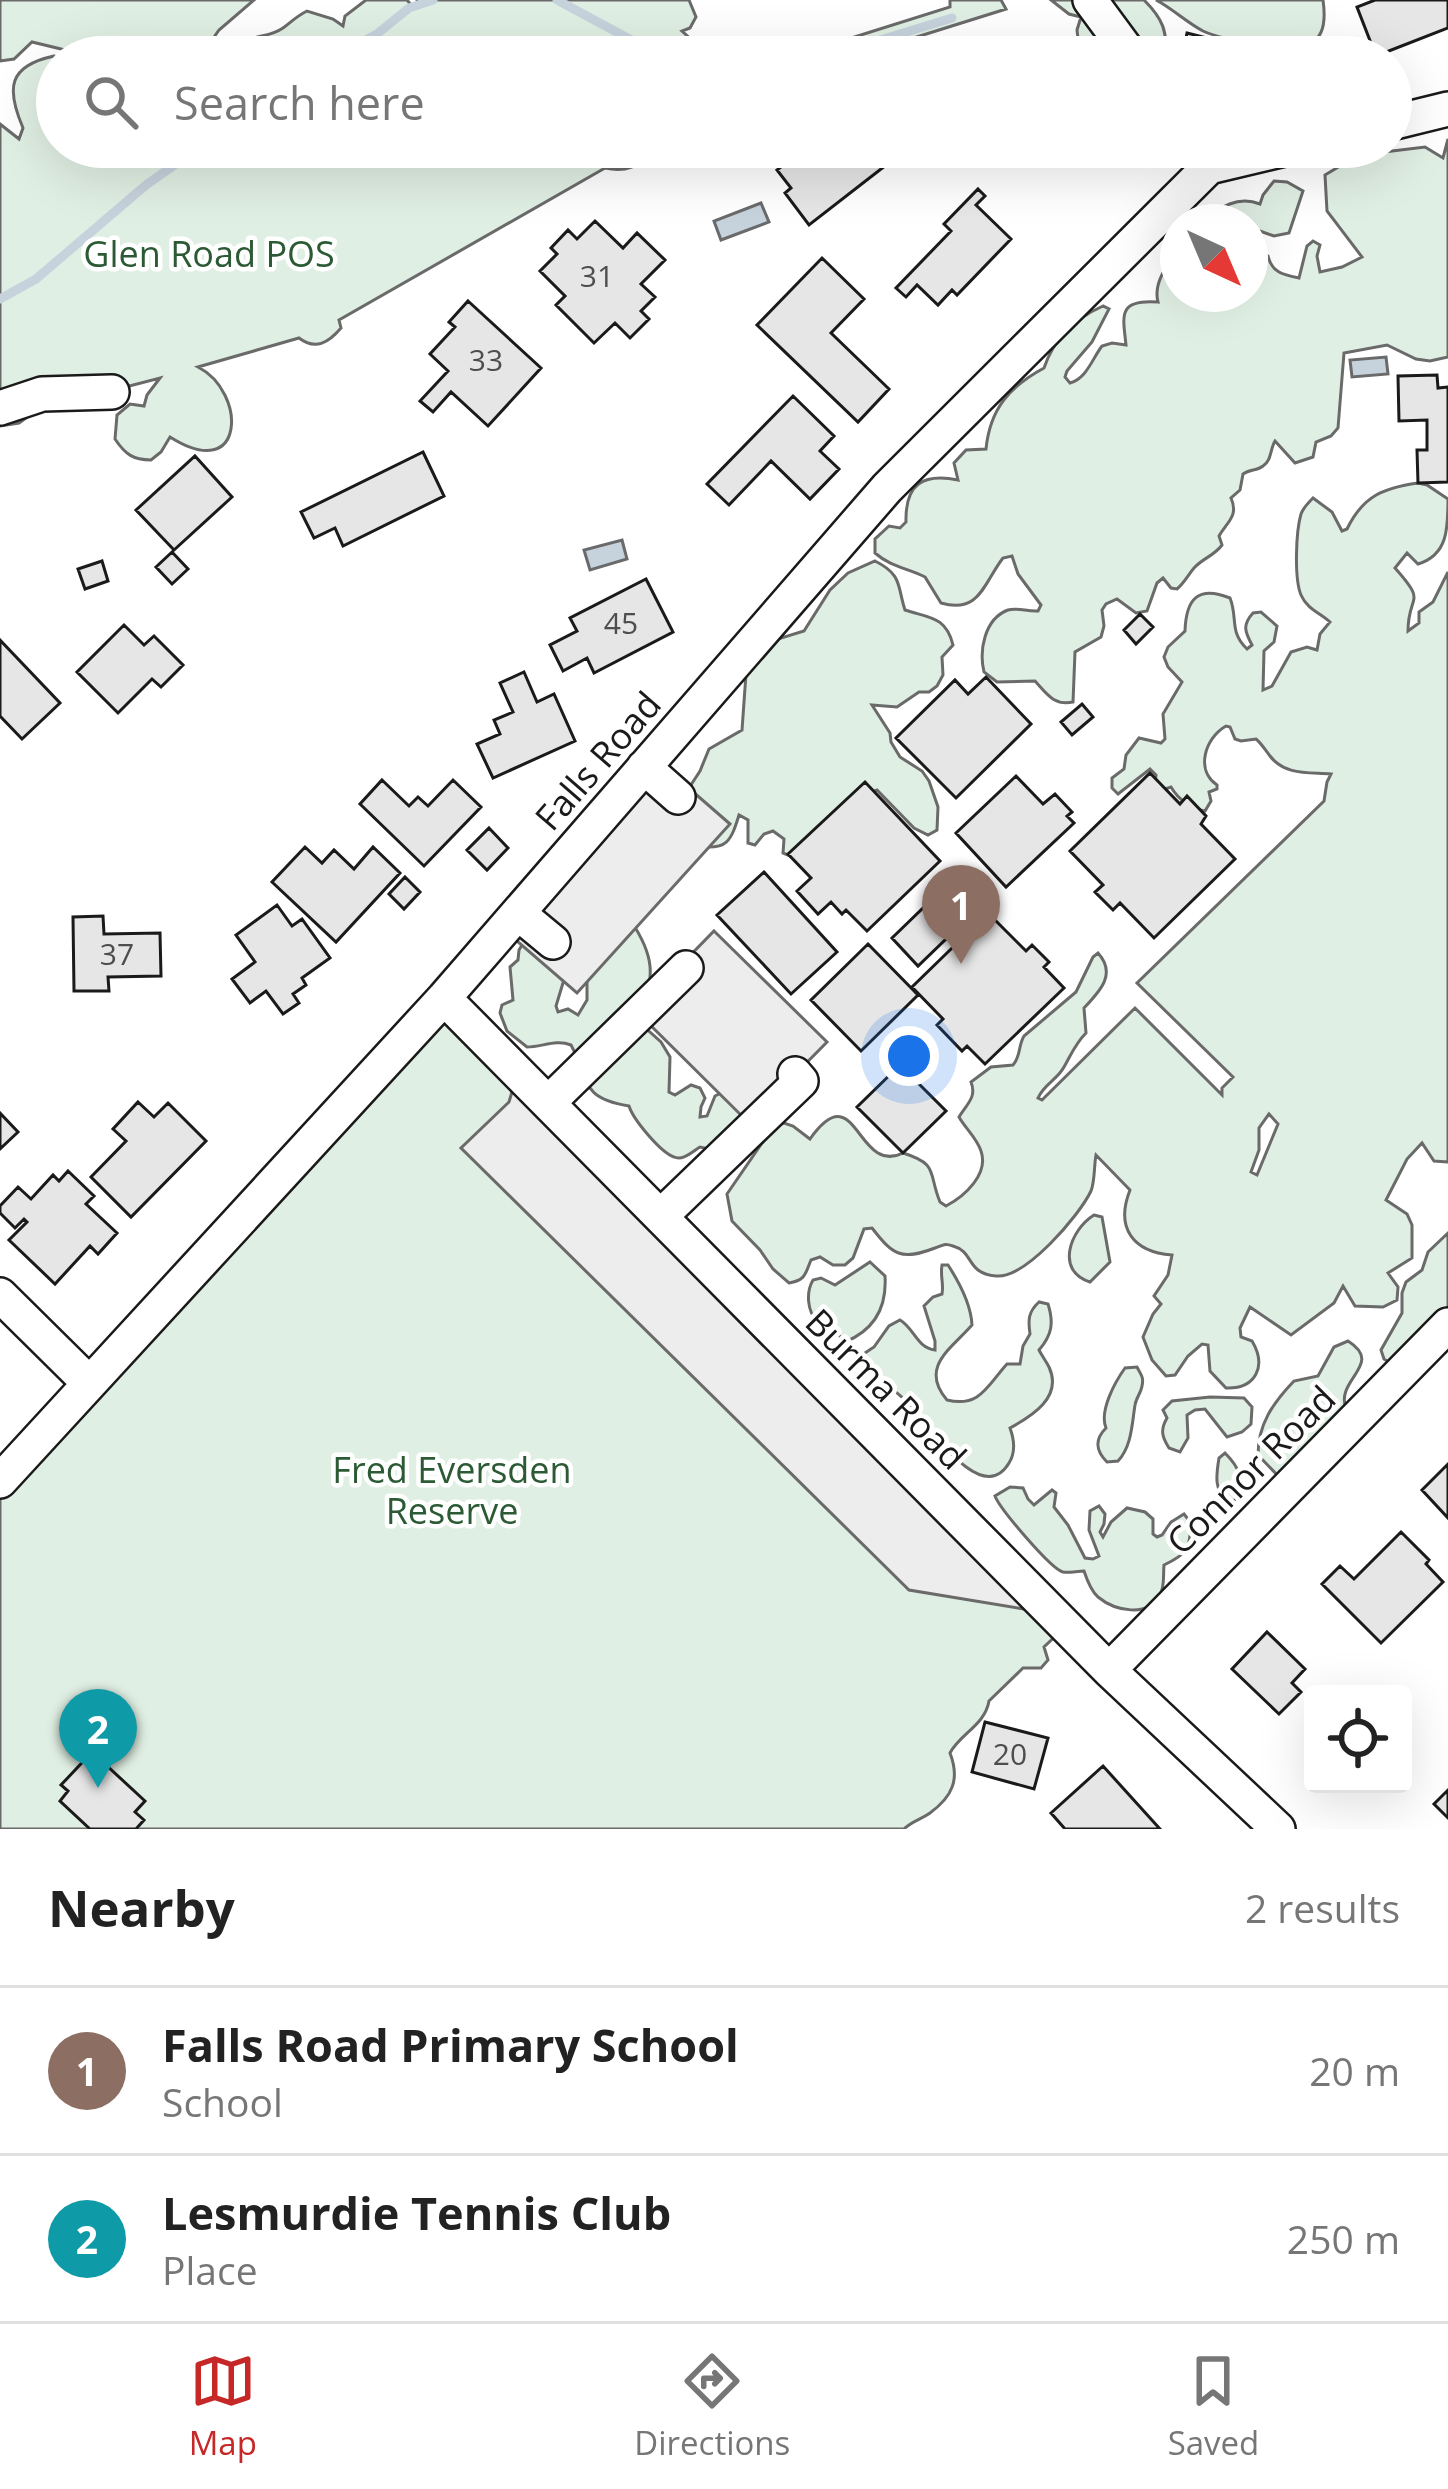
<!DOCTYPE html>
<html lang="en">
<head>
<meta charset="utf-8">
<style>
  body { margin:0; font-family:"Open Sans",sans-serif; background:#f2f2f2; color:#222 }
  .controls { position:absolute; right:36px; bottom:36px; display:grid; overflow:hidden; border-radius:12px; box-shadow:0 12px 48px #0002 }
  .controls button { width:108px; height:108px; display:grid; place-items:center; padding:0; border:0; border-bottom:3px solid #e0e0e0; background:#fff; color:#222; font:60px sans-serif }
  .compass { position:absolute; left:1160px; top:204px; width:108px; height:108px; border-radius:50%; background:#fff; box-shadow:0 12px 48px #0002; rotate:136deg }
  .you { position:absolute; left:909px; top:1056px; width:42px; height:42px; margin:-30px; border:9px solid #fff; border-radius:50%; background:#1a73e8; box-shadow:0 0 0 18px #1a73e833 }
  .badge { display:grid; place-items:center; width:78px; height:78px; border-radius:50%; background:#c62828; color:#fff; font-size:39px; font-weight:700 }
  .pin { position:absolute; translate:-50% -99px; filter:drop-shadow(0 3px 6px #0008) }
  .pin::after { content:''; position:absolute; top:63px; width:42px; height:36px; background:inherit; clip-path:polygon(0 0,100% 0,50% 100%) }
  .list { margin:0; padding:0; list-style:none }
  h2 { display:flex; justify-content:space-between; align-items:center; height:156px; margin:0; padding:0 48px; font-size:51px }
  h2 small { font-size:39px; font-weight:400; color:#767676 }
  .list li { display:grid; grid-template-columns:78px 1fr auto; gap:36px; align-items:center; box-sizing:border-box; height:168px; padding:0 48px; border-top:3px solid #e0e0e0 }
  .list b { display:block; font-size:45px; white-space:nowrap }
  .list p { margin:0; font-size:39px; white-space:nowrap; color:#767676 }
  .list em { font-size:39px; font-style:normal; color:#767676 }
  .icon { flex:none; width:66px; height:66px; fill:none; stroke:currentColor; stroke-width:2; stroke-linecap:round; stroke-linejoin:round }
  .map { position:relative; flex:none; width:1448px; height:1829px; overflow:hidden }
  .search { position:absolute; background:#fff; box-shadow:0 12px 48px #0002; left:36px; right:36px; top:36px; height:132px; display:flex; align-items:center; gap:30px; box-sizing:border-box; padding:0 42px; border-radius:66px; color:#767676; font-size:45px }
  .sheet { height:492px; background:#fff }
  nav { display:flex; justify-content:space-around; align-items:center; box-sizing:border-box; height:168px; border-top:3px solid #e0e0e0; background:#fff; font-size:33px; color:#767676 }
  nav a { display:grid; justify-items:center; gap:6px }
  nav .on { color:#c62828 }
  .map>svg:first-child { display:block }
  .green { fill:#e0efe3; stroke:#6a6a6a; stroke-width:3; fill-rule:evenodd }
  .parking { fill:#ededed; stroke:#6a6a6a; stroke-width:3 }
  .water { fill:#c6d2dc; stroke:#6a6a6a; stroke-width:3 }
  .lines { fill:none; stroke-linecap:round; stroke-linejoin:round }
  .stream { stroke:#c6d2dc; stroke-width:9 }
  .building { fill:#e6e6e6; stroke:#1a1a1a; stroke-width:3 }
  .minor-casing { stroke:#1a1a1a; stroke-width:38 }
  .minor { stroke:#fff; stroke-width:33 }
  .labels { text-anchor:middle; stroke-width:9; stroke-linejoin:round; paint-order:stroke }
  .number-label { font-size:30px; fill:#4d4d4d }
  .park-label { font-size:36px; fill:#2b5a34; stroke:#fff }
  .street-label { font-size:36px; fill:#1a1a1a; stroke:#fff }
</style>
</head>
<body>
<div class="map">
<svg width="1448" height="1829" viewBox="0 0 1448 1829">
  <rect width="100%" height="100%" fill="#fff"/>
  <path class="green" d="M 0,0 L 254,0 L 219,30 L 205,50 L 191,51 L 178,38 L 157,57 L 94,57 L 32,42 L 14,59 L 0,61 Z
    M 366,0 L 407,0 L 412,6 L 418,3 L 417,0 L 689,0 L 696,17 L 690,28 L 682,31 L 696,44 L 694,52 L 697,57 L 234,57 C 253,28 262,42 283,28 C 291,22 297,16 307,11 L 333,19 L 343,26 L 345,16 Z
    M 950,0 L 1001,0 L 1006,9 L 853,57 L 791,57 L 950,7 Z
    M 1051,0 L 1144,0 C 1162,18 1169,32 1164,57 L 1080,57 L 1077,30 L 1081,17 L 1069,14 Z
    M 1156,0 L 1323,0 C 1331,56 1298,46 1258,42 C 1240,41 1220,39 1203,31 C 1186,22 1173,9 1156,0 Z
    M 54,56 L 57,57 L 57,147 L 650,148 C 642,168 624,172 605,168 L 339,320 L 341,328 C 329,342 316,351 299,338 L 198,367 C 247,392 246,485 170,437 L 161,452 L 151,460 C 133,460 125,454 115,439 L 117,415 L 130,404 L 144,406 L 147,395 L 160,378 L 37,410 L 19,423 L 0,426 L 0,124 L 19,139 L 23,128 C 6,88 8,66 54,56 Z
    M 1448,139 L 1448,357 L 1430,361 L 1416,359 L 1387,345 L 1344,353 L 1338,428 L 1331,436 L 1316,442 L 1313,457 L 1295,463 L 1275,441 C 1270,449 1272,460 1263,466 C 1257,471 1250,469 1243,474 L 1240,490 L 1231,498 C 1239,516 1227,522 1219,536 L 1222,545 C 1214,556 1203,558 1194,568 C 1188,575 1185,582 1177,589 L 1171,588 L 1163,578 L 1157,583 L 1147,611 L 1136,613 L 1117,599 L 1106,604 L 1102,610 L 1104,626 L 1101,637 L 1075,652 L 1073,702 C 1054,706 1047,694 1035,681 L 997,682 L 984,672 C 979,651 984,619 1008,610 C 1017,607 1028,612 1038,611 L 1041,605 L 1018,574 L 1012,556 L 1003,558 C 983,584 980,614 941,603 L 925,577 C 907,568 891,567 875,553 L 875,539 L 889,526 L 900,528 L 906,522 C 905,484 923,473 958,480 L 954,463 L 966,450 L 986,449 C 990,409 1009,387 1044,368 C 1054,338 1074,319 1103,306 L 1109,309 L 1092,342 L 1067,371 L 1065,377 L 1070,383 C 1087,378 1092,359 1102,346 L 1112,343 L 1126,345 C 1123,316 1117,299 1158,302 C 1153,283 1167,265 1178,251 L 1178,294 L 1250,294 L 1250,248 L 1268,256 C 1272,273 1284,275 1299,278 L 1307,246 L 1313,241 L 1320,245 L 1317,256 L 1320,272 L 1342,267 L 1362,257 L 1327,211 L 1325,175 L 1350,160 L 1384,152 L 1425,147 L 1443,158 Z
    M 1274,181 L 1287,182 L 1303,191 L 1289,233 L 1274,236 L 1260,231 L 1250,242 L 1250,222 L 1203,222 C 1220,207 1238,195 1260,204 L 1263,195 Z
    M 1418,483 L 1427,485 L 1448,499 C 1448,528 1448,555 1418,564 L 1407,553 L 1395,568 C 1428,605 1408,593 1408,631 L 1419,623 L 1419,612 L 1433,602 L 1448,572 L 1448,1162 L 1434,1161 L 1422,1143 L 1407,1159 L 1386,1200 L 1407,1214 L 1412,1225 L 1412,1258 L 1388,1273 L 1398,1287 L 1397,1300 L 1383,1307 L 1355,1306 L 1343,1286 L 1334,1303 L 1291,1335 L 1250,1307 L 1240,1328 L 1241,1337 L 1252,1341 C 1267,1366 1256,1389 1226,1388 L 1210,1371 L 1208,1345 L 1202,1344 L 1188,1356 L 1175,1375 L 1166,1376 L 1152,1360 L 1143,1337 L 1153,1314 L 1161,1304 L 1154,1296 L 1168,1275 L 1172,1255 C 1133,1252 1115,1228 1130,1190 L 1096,1155 C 1094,1165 1095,1181 1091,1191 C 1079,1216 1025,1279 996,1276 C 965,1273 975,1252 953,1246 C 944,1243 944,1245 935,1248 C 901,1261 893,1255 872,1228 L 864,1229 L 853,1258 L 845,1265 L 833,1265 L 820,1257 L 811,1260 C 805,1274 806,1280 789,1283 L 773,1269 L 760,1250 L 732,1221 L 727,1194 L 773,1127 L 784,1123 L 793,1126 L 810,1139 C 857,1073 856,1176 903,1153 C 939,1164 928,1173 940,1202 L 946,1206 C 965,1196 989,1174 981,1151 C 977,1138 965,1128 959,1117 C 967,1104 977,1097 971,1082 L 991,1067 L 1013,1065 C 1021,1056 1018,1046 1024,1036 L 1076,992 L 1093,957 L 1098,953 C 1117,974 1100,991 1084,1008 L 1086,1033 C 1075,1044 1071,1055 1064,1067 C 1057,1080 1044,1084 1038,1098 L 1042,1100 L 1135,1008 L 1222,1095 L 1222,1088 L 1233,1077 L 1137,983 L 1324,801 L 1327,782 L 1331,774 C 1310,772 1285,776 1270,756 C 1265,750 1262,744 1256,739 L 1241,741 L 1235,739 L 1230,727 L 1226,726 C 1205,738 1195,770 1217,785 L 1217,789 L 1209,792 L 1211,801 L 1205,811 C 1191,809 1178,799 1171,787 L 1162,790 L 1155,784 L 1156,775 L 1150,769 L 1118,794 L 1112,788 L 1112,778 L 1124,769 L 1126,755 L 1139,738 L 1161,743 L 1165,739 L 1163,714 L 1182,682 L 1168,667 L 1164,657 L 1168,647 L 1185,631 C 1186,599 1198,585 1230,598 C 1238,618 1229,632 1247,649 L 1252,645 C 1245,632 1242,625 1253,613 L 1261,612 L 1277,626 L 1274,642 L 1264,651 L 1263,690 L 1272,686 L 1291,652 L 1307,647 L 1317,650 L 1320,634 L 1330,622 C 1320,613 1307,609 1301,595 C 1294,578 1296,531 1301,514 C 1303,508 1308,503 1313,498 L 1332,512 L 1342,531 L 1347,529 C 1363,496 1383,488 1418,483 ZM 1269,1114 L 1278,1124 L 1257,1175 L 1251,1172 L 1259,1150 L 1259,1128 Z
    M 875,561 C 903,575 897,586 905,610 C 929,618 946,616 953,645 L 942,657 L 943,675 L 937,686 L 929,692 L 919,692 L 897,707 L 872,705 L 890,733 L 891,742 L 900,757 L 922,771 L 929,781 L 938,807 L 937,830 L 928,835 L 914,828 L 877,790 L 857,797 L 797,859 L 783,853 L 784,839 L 773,831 L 764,834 L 755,845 L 748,843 L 748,820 L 739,815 C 731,841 727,851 697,846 L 687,791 L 700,771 L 709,749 L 742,730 L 747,660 L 768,642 L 804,631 L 830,590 L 848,573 Z
    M 631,921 C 659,963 651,978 641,1024 L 661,1042 L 670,1057 L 669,1092 L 675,1095 L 691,1085 L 700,1088 L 705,1098 L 701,1107 L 700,1117 L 707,1116 L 715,1096 L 725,1091 L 758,1099 L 709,1149 L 700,1147 C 693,1151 683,1161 674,1157 C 660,1152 633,1119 629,1106 C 579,1098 590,1080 571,1045 C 556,1039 542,1047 527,1047 L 507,1031 L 500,1013 L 502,1005 L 513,1000 L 510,967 L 518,960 L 519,950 L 524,942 L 566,973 L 556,1006 L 558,1012 L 568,1009 L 578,1015 L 587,1000 L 587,969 Z
    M 444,998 L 1066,1626 L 1044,1647 L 1048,1660 L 1041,1668 L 1023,1668 L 989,1701 C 985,1725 960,1734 950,1753 C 960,1779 953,1796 930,1813 C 920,1820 912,1821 904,1829 L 0,1829 L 0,1481 Z
    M 1094,1215 L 1102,1217 L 1110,1262 L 1090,1282 C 1055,1271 1070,1230 1094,1215 Z
    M 1448,1233 L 1448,1335 L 1392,1364 L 1384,1359 L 1381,1350 L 1402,1313 L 1402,1293 L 1406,1282 L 1422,1270 L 1428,1252 Z
    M 870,1262 L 885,1276 C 887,1307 874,1330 845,1342 L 823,1318 L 817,1321 C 807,1311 806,1292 813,1280 L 821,1278 L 835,1285 Z
    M 942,1265 L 948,1265 C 959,1282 971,1304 972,1325 C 951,1349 919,1367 947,1400 C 980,1408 987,1386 1007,1364 L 1020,1364 L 1023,1346 L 1030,1334 C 1028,1320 1028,1312 1039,1302 L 1048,1304 C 1054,1323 1052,1335 1039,1350 C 1042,1356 1046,1361 1049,1367 C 1063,1397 1032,1416 1010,1428 C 1014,1439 1016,1452 1009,1463 C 981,1510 925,1420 906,1401 C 890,1385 871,1377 859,1357 L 874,1347 L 889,1326 L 900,1320 C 914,1328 917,1348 935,1350 L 935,1341 L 924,1306 L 933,1297 L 942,1294 C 944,1284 940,1276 942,1265 Z
    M 1348,1341 C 1386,1365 1332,1380 1347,1411 L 1283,1481 L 1258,1455 C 1258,1424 1273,1403 1294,1381 L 1318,1376 L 1334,1347 Z
    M 1137,1367 C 1141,1375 1144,1377 1142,1386 C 1141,1393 1136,1398 1135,1405 C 1132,1423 1132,1446 1118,1461 L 1107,1462 C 1096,1451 1094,1440 1106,1428 C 1099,1411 1115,1382 1125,1368 Z
    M 1210,1397 L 1244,1398 L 1252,1407 L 1251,1424 L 1242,1432 L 1227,1437 L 1205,1409 L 1195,1410 L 1187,1415 L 1188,1438 L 1180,1452 L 1169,1448 C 1162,1437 1160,1430 1167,1418 L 1163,1410 L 1172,1401 Z
    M 1225,1453 C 1240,1468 1243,1478 1238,1498 L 1228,1503 C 1214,1490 1216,1476 1219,1458 Z
    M 1010,1487 L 1023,1488 L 1028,1499 L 1034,1505 L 1052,1490 L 1056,1493 L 1054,1507 L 1068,1525 L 1085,1558 L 1093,1559 L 1099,1556 L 1089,1530 L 1090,1511 L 1099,1506 L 1105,1514 L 1104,1524 L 1100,1532 L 1103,1537 L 1111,1522 L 1127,1508 L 1145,1512 L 1153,1519 L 1153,1534 L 1157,1537 L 1162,1535 L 1171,1522 L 1184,1514 L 1191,1523 C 1190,1550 1187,1554 1164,1565 C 1163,1575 1165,1586 1160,1595 C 1148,1618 1115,1611 1098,1597 C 1091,1591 1087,1580 1084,1571 C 1077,1571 1070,1573 1063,1572 C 1051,1569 1000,1509 995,1496 Z"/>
  <path class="parking" d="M 653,757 L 730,824 L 577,993 L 503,929 Z
    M 714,931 L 827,1042 L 748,1122 L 636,1011 Z
    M 514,1085 L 1054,1614 L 909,1590 L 461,1148 L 509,1102 Z"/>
  <path class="water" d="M 761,203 L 769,222 L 721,240 L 714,221 Z
    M 1386,357 L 1388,374 L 1352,377 L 1350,360 Z
    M 622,540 L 627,559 L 590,570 L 584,550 Z"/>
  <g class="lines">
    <path class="stream" d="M 557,0 L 637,43 L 655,57
      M 334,57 L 377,34 L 409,8 L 433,0
      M 825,57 L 952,18
      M 0,299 L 36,279 L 146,185 L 200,147"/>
  </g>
  <path class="building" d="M 1375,0 L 1448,0 L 1448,28 L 1376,56 L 1357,7 Z
    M 1187,33 L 1278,56 L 1278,57 L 1182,57 Z
    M 773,147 L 907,147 L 908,148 L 809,225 L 785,193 L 791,188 L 777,170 L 786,163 Z
    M 978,189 L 985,196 L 976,205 L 1011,239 L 957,295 L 952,290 L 938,305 L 917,285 L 906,297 L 896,288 L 951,231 L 944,224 Z
    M 595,221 L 623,248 L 637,233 L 665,260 L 641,284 L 655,297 L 641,311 L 649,319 L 630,338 L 615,323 L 594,343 L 556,305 L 565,296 L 540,271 L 557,254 L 551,248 L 568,230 L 577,239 Z
    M 822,258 L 864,299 L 831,333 L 889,389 L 858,422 L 757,325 Z
    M 468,301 L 541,368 L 488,426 L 451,392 L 433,412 L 420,401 L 448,371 L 430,354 L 455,327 L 449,322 Z
    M 1437,375 L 1438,388 L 1448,387 L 1448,482 L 1418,483 L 1417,450 L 1427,450 L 1427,420 L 1399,421 L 1398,376 Z
    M 793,396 L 834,436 L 820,451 L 839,469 L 810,499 L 771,461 L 729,505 L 707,484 Z
    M 423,452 L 444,496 L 343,546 L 335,528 L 314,538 L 301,512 Z
    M 195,456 L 232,497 L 174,550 L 136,510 Z
    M 172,552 L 188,569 L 172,584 L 156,567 Z
    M 102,561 L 108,581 L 85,589 L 78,569 Z
    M 646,579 L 673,632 L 594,673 L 587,658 L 563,671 L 550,645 L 577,631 L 570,618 Z
    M 1140,614 L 1153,627 L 1136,644 L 1124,630 Z
    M 124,625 L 144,645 L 154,636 L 183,665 L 161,687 L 152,679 L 118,713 L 77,672 Z
    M 0,640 L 60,703 L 22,739 L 0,716 Z
    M 524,672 L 537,702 L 554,694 L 575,741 L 493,778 L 477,744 L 500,734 L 494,720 L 513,712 L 500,683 Z
    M 986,677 L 1031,724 L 956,798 L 896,738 L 955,680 L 968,694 Z
    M 1082,704 L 1093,717 L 1072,735 L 1061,722 Z
    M 1150,773 L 1180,804 L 1187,796 L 1206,816 L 1201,824 L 1235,859 L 1154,938 L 1120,903 L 1113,910 L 1095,892 L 1103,885 L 1070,851 Z
    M 1016,776 L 1043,804 L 1055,794 L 1072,812 L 1067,816 L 1074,823 L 1006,887 L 956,833 Z
    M 382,780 L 409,806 L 418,797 L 428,806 L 453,780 L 481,807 L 424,866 L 360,804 Z
    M 865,782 L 940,861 L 867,931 L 846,910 L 842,914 L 831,902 L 818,914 L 797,891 L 811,878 L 788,854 Z
    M 489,828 L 508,848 L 487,870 L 467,850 Z
    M 305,847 L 322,863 L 334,850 L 354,869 L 373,847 L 400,873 L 336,942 L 272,882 Z
    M 764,872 L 837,952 L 791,994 L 717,915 Z
    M 405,877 L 420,892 L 404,909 L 389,894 Z
    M 950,882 L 976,910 L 918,966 L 892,938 Z
    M 277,905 L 292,926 L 302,919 L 330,958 L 302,978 L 306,985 L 293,994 L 299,1003 L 283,1014 L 266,991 L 250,1003 L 232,979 L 255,962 L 236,935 Z
    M 988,913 L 1026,951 L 1032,945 L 1049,962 L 1044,967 L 1064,988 L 985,1064 L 967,1046 L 962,1051 L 937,1025 L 943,1019 L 912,987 Z
    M 103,916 L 104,934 L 160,933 L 161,976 L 108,977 L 109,991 L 74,991 L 73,917 Z
    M 868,944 L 918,995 L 861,1051 L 811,1000 Z
    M 900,1065 L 946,1111 L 903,1153 L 857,1107 Z
    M 138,1102 L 154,1117 L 168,1103 L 206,1141 L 131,1217 L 91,1177 L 126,1141 L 113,1129 Z
    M 0,1113 L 18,1132 L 0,1149 Z
    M 68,1171 L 94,1196 L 86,1204 L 117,1233 L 98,1254 L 90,1246 L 55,1284 L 9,1240 L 27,1222 L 24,1219 L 15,1228 L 0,1213 L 0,1206 L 18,1187 L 31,1199 L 53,1175 L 59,1181 Z
    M 1448,1464 L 1448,1518 L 1422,1490 Z
    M 1401,1532 L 1429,1560 L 1426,1564 L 1443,1582 L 1381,1643 L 1322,1584 L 1340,1566 L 1354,1579 Z
    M 1267,1632 L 1305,1669 L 1292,1683 L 1301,1692 L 1279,1714 L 1232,1669 Z
    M 985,1722 L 1048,1738 L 1034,1789 L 972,1772 Z
    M 92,1752 L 145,1801 L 135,1812 L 144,1820 L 136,1829 L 90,1829 L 60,1801 L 68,1791 L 61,1785 Z
    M 1103,1766 L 1160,1829 L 1065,1829 L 1051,1813 Z
    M 1448,1790 L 1448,1818 L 1434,1804 Z"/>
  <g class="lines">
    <defs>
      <path id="minor" d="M 1090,0 L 1132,57
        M 1391,123 L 1448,109
        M 0,408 L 42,394 L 112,392
        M 644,767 L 678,797
        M 518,913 L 553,942
        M 444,998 L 1109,1670 L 1278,1829
        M 548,1103 L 686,968
        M 661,1216 L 801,1081 L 795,1074
        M 0,1295 L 89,1383
        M 0,1481 L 444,998 L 887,488 L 1209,167 L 1293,147
        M 1109,1670 L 1448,1325"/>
    </defs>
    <use href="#minor" class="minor-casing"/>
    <use href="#minor" class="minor"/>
  </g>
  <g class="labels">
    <g class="number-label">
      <text x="597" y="287">31</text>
      <text x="486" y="371">33</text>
      <text x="621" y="634">45</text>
      <text x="117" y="965">37</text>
      <text x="1010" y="1765">20</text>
    </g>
    <g class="park-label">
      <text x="209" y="267">Glen Road POS</text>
      <text x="452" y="1483">Fred Eversden<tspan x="452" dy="41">Reserve</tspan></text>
    </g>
    <g class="street-label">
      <text transform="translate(598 761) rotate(-49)" y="13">Falls Road</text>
      <text transform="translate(886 1389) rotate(45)" y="13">Burma Road</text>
      <text transform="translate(1251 1470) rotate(-45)" y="13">Connor Road</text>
    </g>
  </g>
</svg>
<div class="controls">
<button><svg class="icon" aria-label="locate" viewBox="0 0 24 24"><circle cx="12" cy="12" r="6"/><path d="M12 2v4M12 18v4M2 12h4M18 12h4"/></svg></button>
</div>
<svg class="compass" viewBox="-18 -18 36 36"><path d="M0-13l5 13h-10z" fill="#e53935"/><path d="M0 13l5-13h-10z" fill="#767676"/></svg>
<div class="you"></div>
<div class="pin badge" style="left:961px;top:964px;background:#8d6e63">1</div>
<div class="pin badge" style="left:98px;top:1788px;background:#0f9aa8">2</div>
<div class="search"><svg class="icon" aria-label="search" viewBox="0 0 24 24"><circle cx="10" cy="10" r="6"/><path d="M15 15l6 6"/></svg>Search here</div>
</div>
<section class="sheet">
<h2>Nearby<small>2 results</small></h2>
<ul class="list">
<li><span class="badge" style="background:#8d6e63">1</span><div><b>Falls Road Primary School</b><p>School</p></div><em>20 m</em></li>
<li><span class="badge" style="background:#0f9aa8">2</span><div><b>Lesmurdie Tennis Club</b><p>Place</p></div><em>250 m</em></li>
</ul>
</section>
<nav>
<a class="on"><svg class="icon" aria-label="map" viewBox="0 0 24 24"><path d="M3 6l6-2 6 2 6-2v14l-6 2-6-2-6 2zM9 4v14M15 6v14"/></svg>Map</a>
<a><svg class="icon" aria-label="directions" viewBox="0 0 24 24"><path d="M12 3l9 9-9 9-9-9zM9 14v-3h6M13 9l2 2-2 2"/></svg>Directions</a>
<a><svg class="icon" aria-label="saved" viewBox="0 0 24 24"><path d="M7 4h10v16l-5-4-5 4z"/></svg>Saved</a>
</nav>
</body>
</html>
